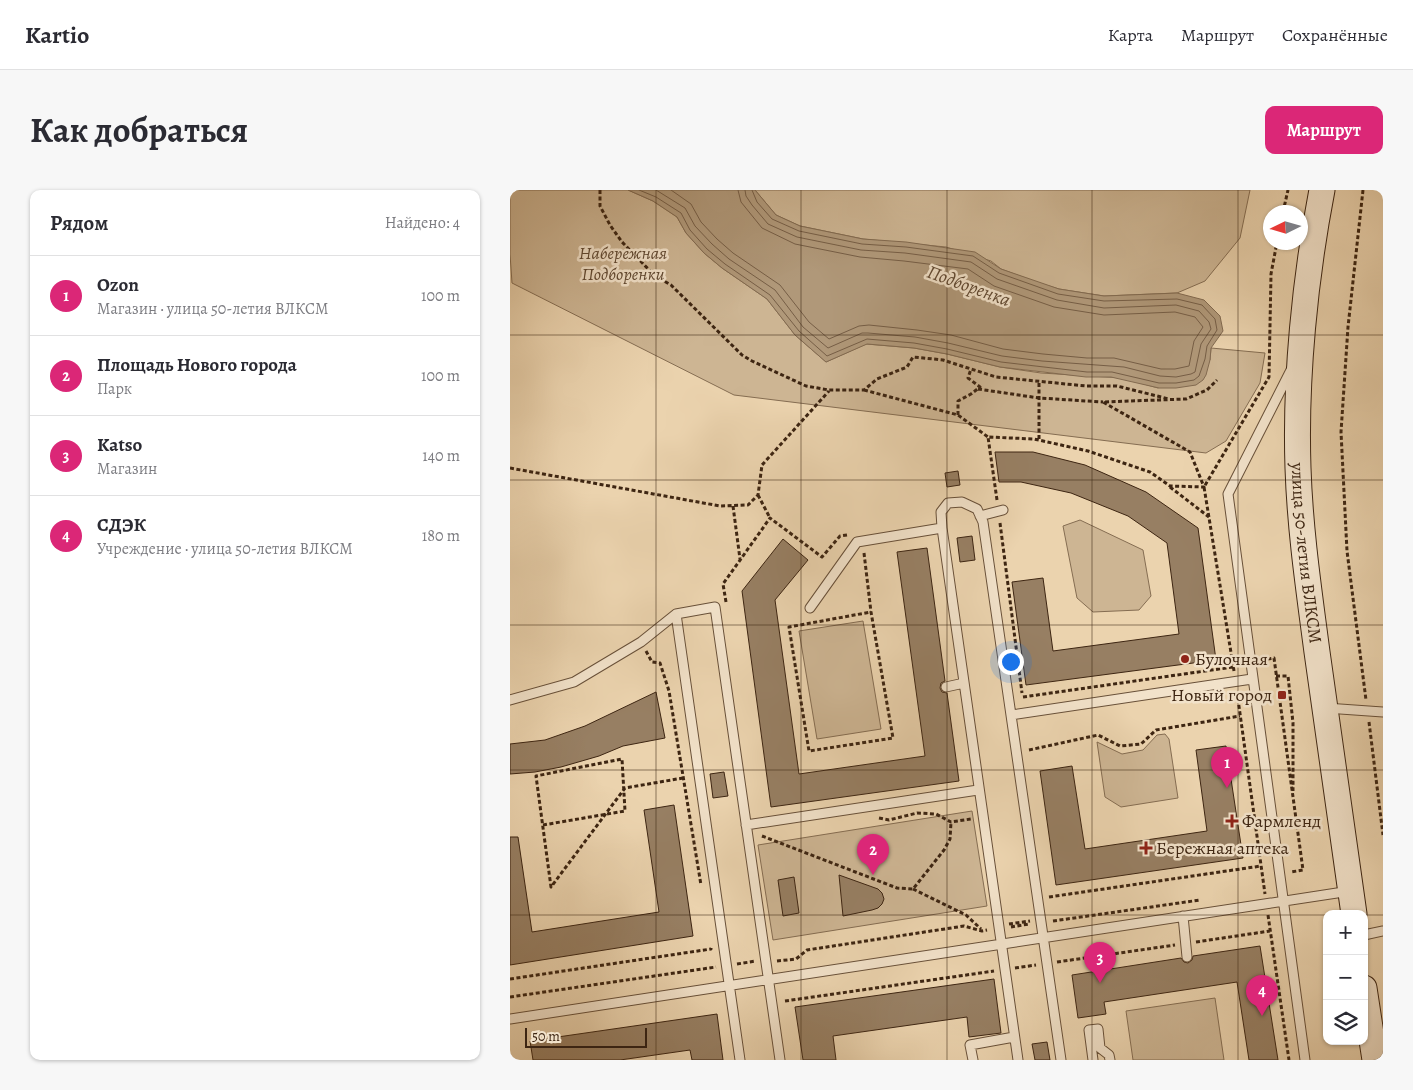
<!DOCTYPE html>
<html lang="ru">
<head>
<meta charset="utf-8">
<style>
  body { margin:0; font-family:Alegreya,serif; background:#f7f7f7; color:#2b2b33 }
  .controls { position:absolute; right:15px; bottom:15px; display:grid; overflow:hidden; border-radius:10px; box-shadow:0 1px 4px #0004 }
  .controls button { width:45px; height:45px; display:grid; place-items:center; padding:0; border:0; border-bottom:1px solid #e1e1e2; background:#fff; color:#2b2b33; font:25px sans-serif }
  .compass { position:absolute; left:753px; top:15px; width:45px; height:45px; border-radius:50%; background:#fff; box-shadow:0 1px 4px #0004; rotate:265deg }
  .scale { position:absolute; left:15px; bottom:12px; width:122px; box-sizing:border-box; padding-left:5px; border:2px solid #3d2512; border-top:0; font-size:14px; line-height:18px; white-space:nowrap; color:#3d2512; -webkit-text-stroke:4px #f2e2ca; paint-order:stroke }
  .you { position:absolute; left:500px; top:471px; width:18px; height:18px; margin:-12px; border:4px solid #fff; border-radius:50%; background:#1a73e8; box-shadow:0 0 0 8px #1a73e833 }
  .badge { display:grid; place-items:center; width:32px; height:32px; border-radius:50%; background:#db2777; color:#fff; font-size:16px; font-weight:700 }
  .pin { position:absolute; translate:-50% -41px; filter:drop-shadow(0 1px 2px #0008) }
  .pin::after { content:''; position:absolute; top:26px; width:18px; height:15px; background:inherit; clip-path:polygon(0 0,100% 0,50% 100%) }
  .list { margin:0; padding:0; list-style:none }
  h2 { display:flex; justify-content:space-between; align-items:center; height:65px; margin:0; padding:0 20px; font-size:21px }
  h2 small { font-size:16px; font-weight:400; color:#7c7c81 }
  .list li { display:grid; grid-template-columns:32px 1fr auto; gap:15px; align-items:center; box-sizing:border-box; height:80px; padding:0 20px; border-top:1px solid #e1e1e2 }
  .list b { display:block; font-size:19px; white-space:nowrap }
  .list p { margin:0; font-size:16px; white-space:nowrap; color:#7c7c81 }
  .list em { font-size:16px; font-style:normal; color:#7c7c81 }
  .icon { flex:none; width:28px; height:28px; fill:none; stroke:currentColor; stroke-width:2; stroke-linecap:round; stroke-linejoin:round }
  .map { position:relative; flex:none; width:873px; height:870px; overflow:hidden; border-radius:10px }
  header { display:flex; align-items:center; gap:30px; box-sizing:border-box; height:70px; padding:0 25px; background:#fff; border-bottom:1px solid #e1e1e2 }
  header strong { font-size:24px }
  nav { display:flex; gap:28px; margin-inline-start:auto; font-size:18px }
  .intro { display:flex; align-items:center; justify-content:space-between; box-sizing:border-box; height:120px; padding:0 30px }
  h1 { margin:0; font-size:35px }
  .button { padding:12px 22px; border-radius:10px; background:#db2777; color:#fff; font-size:18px; font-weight:700 }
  main { display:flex; gap:30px; padding:0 30px }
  aside { flex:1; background:#fff; border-radius:10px; box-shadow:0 1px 4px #0004 }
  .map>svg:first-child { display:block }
  .green { fill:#cdb593; stroke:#856d52 }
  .water { fill:#b09879; stroke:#826a50 }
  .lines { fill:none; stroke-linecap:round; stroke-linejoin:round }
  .shore { stroke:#765e46; stroke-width:1 }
  .building { fill:#977f63; stroke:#3d2512 }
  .service-casing { stroke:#685039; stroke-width:11 }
  .secondary-casing { stroke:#3d2512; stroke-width:27 }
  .path { stroke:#3d2512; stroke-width:3; stroke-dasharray:4 2.5; stroke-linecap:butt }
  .service { stroke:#f2e2ca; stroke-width:9 }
  .secondary { stroke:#f2e2ca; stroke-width:25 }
  .grid { fill:none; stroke:#3d2512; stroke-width:1; stroke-opacity:0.55 }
  .poi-dot { fill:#8f2418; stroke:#f2e2ca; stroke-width:2 }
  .labels { text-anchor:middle; stroke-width:5; stroke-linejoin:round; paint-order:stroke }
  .park-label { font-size:18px; font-style:italic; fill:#614932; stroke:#f2e2ca }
  .street-label { font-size:18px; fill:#3d2512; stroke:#f2e2ca }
  .poi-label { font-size:18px; fill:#3d2512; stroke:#f2e2ca; text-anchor:start }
  .water-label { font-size:19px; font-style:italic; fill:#604831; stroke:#f2e2ca }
</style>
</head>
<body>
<header>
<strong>Kartio</strong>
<nav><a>Карта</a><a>Маршрут</a><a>Сохранённые</a></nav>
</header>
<div class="intro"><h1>Как добраться</h1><a class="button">Маршрут</a></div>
<main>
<aside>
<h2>Рядом<small>Найдено: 4</small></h2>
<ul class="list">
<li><span class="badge">1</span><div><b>Ozon</b><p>Магазин · улица 50-летия ВЛКСМ</p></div><em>100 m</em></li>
<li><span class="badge">2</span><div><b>Площадь Нового города</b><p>Парк</p></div><em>100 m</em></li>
<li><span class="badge">3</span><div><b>Katso</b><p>Магазин</p></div><em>140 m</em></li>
<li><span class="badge">4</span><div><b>СДЭК</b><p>Учреждение · улица 50-летия ВЛКСМ</p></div><em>180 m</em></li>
</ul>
</aside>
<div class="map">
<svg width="873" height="870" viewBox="0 0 873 870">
  <rect width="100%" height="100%" fill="#ebd3ae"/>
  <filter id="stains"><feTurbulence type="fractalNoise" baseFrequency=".004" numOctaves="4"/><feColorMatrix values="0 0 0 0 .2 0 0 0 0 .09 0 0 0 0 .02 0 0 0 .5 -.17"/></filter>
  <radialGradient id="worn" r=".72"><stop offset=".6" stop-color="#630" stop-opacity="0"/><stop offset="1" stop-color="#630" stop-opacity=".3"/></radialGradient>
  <path class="green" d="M 0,0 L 118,0 L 143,11 L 167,27 L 176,43 L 194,63 L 212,78 L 257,109 L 285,145 L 316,172 L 356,154 L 404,158 L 437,164 L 490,177 L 531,183 L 613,188 L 648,198 L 700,170 L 701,158 L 755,163 L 750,193 L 716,251 L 696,263 L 224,205 L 2,93 L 0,64 Z
    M 245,0 L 740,0 L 730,48 L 695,91 L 667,103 L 594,106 L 549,99 L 526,92 L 491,79 L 481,71 L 436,57 L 353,49 L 290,36 L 266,25 Z
    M 570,330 L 633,360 L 641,406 L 629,420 L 583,422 L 567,408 L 553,336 Z
    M 353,431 L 371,539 L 307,549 L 289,441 Z
    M 655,544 L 659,549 L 668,608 L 611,617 L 595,607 L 587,552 L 612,564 L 633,560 L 647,545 Z
    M 462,621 L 477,716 L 263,750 L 248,655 Z
    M 705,808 L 714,870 L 623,870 L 616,821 Z"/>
  <path class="water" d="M 118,0 L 245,0 L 266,25 L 290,36 L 353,49 L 396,52 L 465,62 L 491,79 L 549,99 L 594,106 L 667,103 L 694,110 L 710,126 L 713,141 L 701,158 L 700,170 L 696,185 L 693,190 L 686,195 L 666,198 L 649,198 L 601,187 L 576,187 L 490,177 L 437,164 L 404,158 L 357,154 L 316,172 L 285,145 L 257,109 L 212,78 L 194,63 L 176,43 L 167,27 L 143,11 Z"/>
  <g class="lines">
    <path class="shore" d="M 129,0 L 146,7 L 171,23 L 180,40 L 197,59 L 215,74 L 260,105 L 289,141 L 317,166 L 357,149 L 404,153 L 437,159 L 491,172 L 577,182 L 602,182 L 649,193 L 666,193 L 684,190 L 689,186 L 695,169 L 697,156 L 707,140 L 705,129 L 692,115 L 667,109 L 594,111 L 548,104 L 489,83 L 463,66 L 396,57 L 352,54 L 289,41 L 262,29 L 247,12 L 242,0
      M 146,0 L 175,18 L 185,36 L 202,54 L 219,69 L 265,100 L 293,137 L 318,158 L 352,143 L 358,143 L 405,147 L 438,153 L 492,166 L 532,171 L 614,177 L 650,186 L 666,187 L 681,184 L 685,182 L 691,154 L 701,139 L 699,132 L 689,121 L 666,115 L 594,118 L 547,110 L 487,89 L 461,72 L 395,63 L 351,60 L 287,47 L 258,34 L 242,15 L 236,6 L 235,0
      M 161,0 L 181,14 L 191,32 L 207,49 L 223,63 L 270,95 L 299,132 L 319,149 L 349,136 L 359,135 L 407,140 L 441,145 L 493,159 L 533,164 L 577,168 L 604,168 L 651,179 L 665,179 L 679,176 L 684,151 L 693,137 L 685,127 L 665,122 L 594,125 L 544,117 L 484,96 L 458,79 L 394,71 L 350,67 L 285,54 L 252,38 L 231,12 L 228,0"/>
  </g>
  <path class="building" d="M 485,262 L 523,262 L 575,275 L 636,302 L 688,338 L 706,470 L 516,495 L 502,392 L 533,388 L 543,461 L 669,444 L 657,353 L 618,326 L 561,303 L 511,292 L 489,292 Z
    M 448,281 L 450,295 L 437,297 L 435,283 Z
    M 462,346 L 465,370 L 450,372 L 447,348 Z
    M 273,349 L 298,370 L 265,410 L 289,584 L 415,566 L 387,362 L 417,358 L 435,491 L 431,493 L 430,498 L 432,502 L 437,503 L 449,591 L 261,617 L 232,401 Z
    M 146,502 L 155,548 L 113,556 L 89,566 L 51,577 L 25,582 L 0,584 L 0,554 L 35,550 L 75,536 Z
    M 716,556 L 733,668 L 546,695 L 530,581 L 562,576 L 575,659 L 697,641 L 686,560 Z
    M 214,582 L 218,606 L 203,608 L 200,584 Z
    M 164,615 L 183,746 L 0,775 L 0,647 L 8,647 L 22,742 L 149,722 L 134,620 Z
    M 329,685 L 368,699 L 372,703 L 374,709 L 372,714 L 368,718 L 362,720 L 333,726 Z
    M 284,687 L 289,723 L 273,726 L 268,690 Z
    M 750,756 L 768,870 L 739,870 L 727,792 L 594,812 L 596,824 L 568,828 L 562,785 L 671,768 L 674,772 L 678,773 L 682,770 L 683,766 Z
    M 484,789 L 491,843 L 459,847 L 457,827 L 323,846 L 326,870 L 293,870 L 285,817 Z
    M 207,824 L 213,870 L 182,870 L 180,860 L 110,870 L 23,870 L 20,851 Z
    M 537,852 L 540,870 L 525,870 L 522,854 Z"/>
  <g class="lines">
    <defs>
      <path id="service" d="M 782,178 L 718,304 L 795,870
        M 470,326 L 493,320
        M 300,418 L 347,352 L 432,338
        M 166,424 L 230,870
        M 436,497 L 454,493
        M 0,510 L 64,492 L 131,452 L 166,424 L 205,417 L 270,870
        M 816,518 L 873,522
        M 501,525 L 742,489
        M 236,635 L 468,600
        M 673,726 L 677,767
        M 854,745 L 873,741
        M 0,829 L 840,701
        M 463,870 L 460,855 L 504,847
        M 508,870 L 432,338 L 431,322 L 438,313 L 452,312 L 467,319 L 473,332 L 551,870
        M 583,870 L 579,840 L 588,839 L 590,858 L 599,865 L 600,870"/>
      <g id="secondary">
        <path id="s1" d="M 812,0 C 795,88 785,188 788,278 C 790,340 799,401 807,462 C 819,549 832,636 844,724"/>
        <path d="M 854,798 L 865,870"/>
      </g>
    </defs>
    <use href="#service" class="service-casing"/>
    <use href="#secondary" class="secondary-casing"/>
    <path class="path" d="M 90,0 L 90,16 L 100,35 L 112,52 L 145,86 L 161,95 L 232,165 L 242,171 L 296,196 L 319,200 L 354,200 L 367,189 L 397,177 L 403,167 L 433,170 L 486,187 L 576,196 L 607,196 L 659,209
      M 853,0 L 838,137 L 831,242 L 837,361 L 856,510
      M 773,22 L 778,0
      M 468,199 L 529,208 L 593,212
      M 354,200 L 448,225 L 478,247
      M 448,225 L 448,211 L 461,204 L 470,197 L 458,188 L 461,179
      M 529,249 L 529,193
      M 0,278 L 210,316 L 238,315 L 248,305 L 252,275 L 319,201
      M 660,297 L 699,327
      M 248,305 L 260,328
      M 487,310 L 478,247 L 524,249 L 578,261 L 640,282 L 660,296 L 694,297 L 680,262 L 593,212 L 676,209 L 697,200 L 707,190
      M 223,316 L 230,369
      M 490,333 L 512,503
      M 354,363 L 361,422 L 383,548 L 299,561 L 279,437 L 361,422
      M 216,412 L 213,394 L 260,328 L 312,367 L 330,346 L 337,345
      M 136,461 L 142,472 L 150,473 L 159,501 L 191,695
      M 751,470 L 764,468 L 793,680 L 781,682
      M 724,481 L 694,297 L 759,187 L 761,84 L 767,52
      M 766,486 L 778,486 L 783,533 L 783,601
      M 727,502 L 755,704
      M 513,507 L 723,477
      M 859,532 L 873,645
      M 519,560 L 588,545 L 610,556 L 631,554 L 646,540 L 730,526
      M 369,628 L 379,630 L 407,623 L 426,624 L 441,632 L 461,629
      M 33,635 L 115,621 L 112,569 L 26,586 L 41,697 L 115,598 L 173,588
      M 252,646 L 387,698 L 403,699 L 434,660 L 440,649 L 441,632
      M 403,699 L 456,725 L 471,739
      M 539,707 L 751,676
      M 758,725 L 779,870
      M 543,731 L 690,710
      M 499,734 L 520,731
      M 501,737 L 519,734
      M 686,752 L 760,741
      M 267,771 L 286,769 L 297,760 L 454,736 L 472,741 L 477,740
      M 547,772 L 665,755
      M 227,774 L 246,771
      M 505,778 L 526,775
      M 0,789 L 201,759 L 201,758
      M 0,807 L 206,777
      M 275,811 L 484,781"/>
    <use href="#service" class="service"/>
    <use href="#secondary" class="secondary"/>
  </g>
  <path class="grid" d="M 146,0 L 146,870M 291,0 L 291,870M 437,0 L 437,870M 582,0 L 582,870M 728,0 L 728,870M 0,145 L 873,145M 0,290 L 873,290M 0,435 L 873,435M 0,580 L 873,580M 0,725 L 817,725M 854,725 L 873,725"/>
  <g class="poi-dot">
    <circle cx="675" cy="469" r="5"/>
    <rect x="767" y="500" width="10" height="10" rx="2.5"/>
    <path d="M719.5 623.5h5v5h5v5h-5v5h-5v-5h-5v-5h5z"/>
    <path d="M633.5 650.5h5v5h5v5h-5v5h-5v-5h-5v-5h5z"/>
  </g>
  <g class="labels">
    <g class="park-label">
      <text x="113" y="69">Набережная<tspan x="113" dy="21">Подборенки</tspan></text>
    </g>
    <g class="street-label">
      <text dy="6" stroke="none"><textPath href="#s1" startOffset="365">улица 50-летия ВЛКСМ</textPath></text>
    </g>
    <g class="poi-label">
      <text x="685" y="475">Булочная</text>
      <text x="762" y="511" text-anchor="end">Новый город</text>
      <text x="732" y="637">Фармленд</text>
      <text x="646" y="664">Бережная аптека</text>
    </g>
    <g class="water-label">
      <text transform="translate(459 95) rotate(20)" y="7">Подборенка</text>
    </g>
  </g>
  <rect width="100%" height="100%" filter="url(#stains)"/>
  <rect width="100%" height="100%" fill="url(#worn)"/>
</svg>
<div class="controls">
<button>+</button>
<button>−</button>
<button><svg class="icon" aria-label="layers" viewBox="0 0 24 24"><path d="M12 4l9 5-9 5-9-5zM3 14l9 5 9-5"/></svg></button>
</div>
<svg class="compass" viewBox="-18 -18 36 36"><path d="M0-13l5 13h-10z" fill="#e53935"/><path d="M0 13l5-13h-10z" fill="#7c7c81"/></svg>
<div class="scale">50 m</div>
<div class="you"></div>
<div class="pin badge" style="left:717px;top:598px">1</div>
<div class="pin badge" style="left:363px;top:685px">2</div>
<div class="pin badge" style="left:590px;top:793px">3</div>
<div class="pin badge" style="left:752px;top:826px">4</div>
</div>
</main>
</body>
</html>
